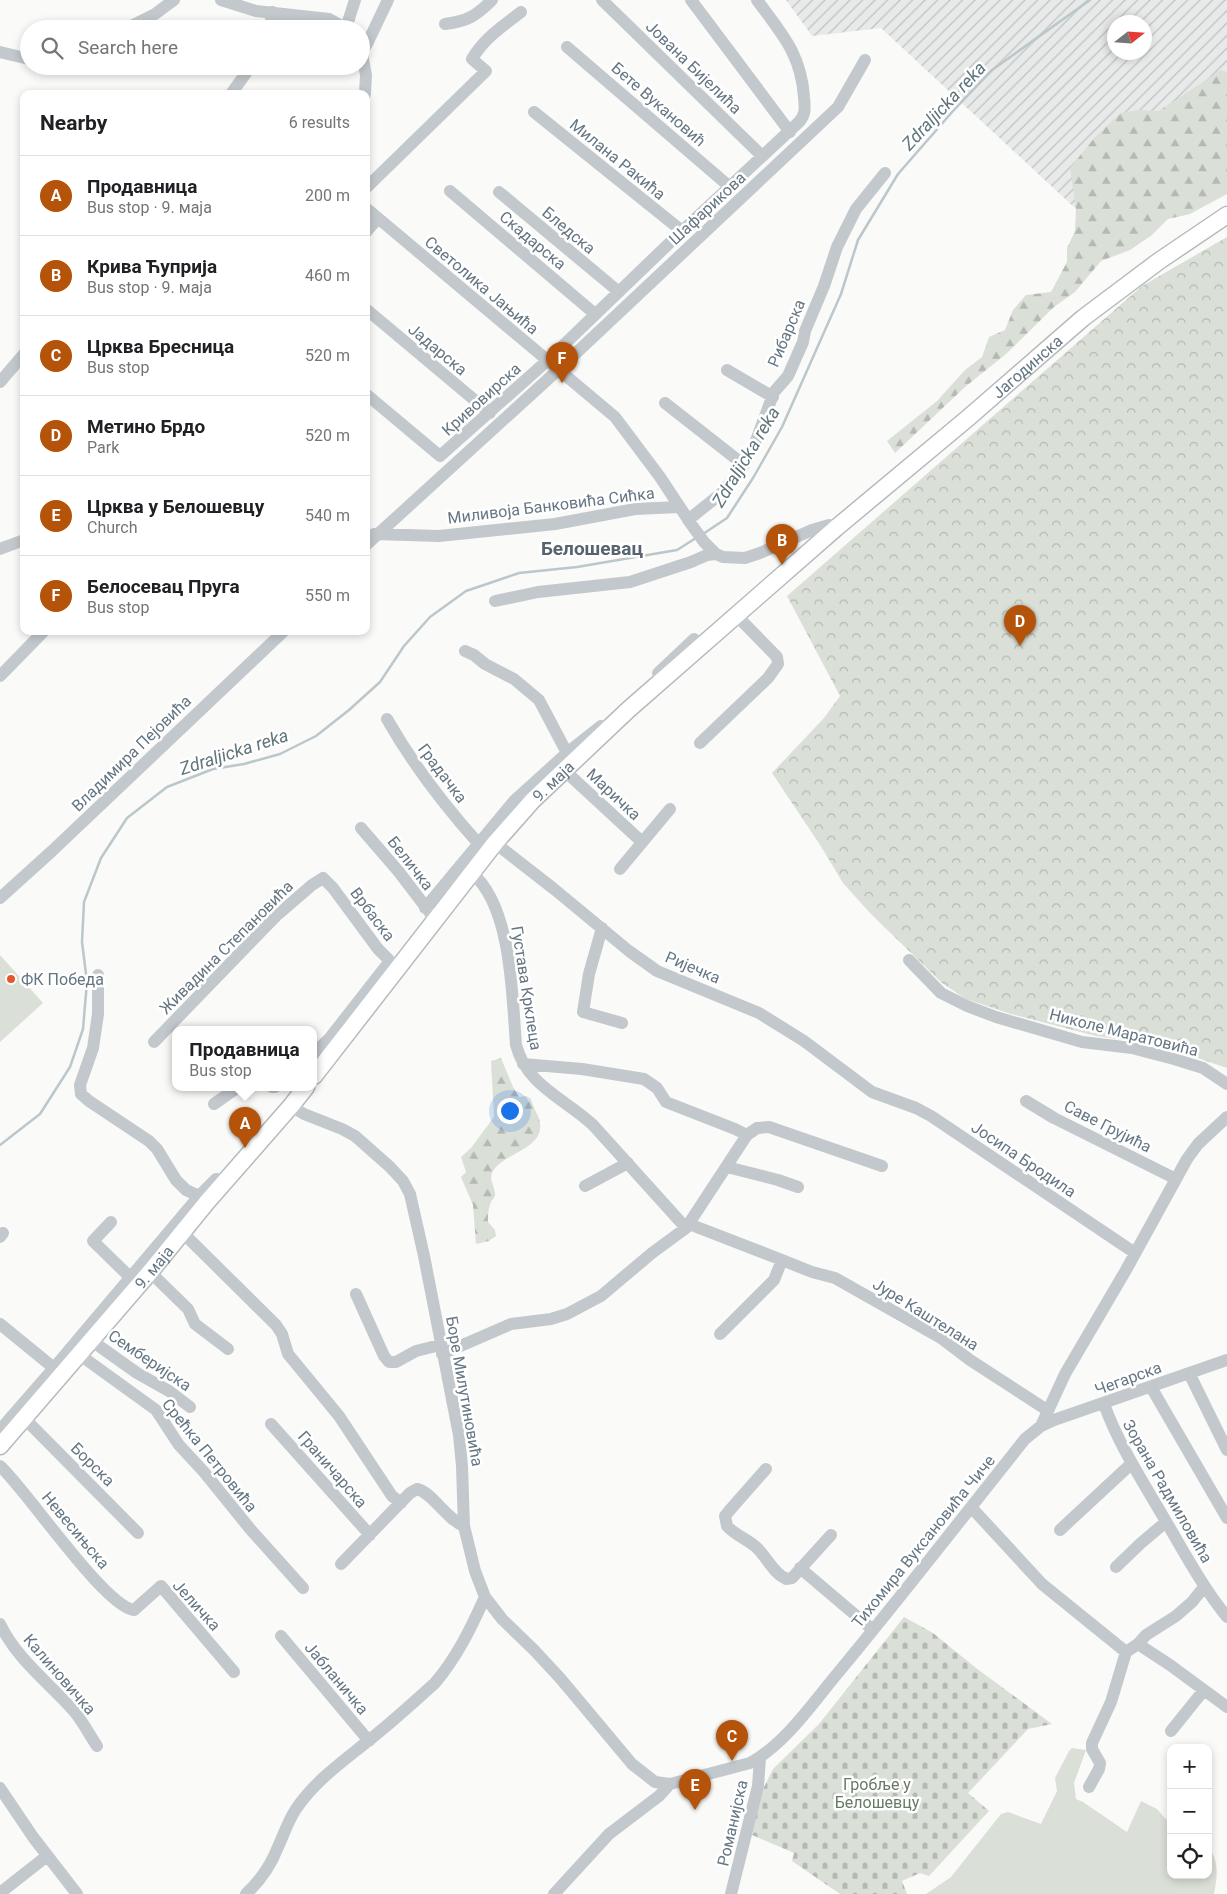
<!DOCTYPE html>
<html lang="en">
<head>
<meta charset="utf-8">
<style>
  body { margin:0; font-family:Roboto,sans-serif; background:#f6f6f6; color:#202124 }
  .controls { position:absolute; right:15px; bottom:15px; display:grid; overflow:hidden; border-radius:10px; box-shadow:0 2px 8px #0003 }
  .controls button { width:45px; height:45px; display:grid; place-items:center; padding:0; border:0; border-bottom:1px solid #e0e0e0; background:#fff; color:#202124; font:25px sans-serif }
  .compass { position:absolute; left:1107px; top:15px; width:45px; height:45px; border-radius:50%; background:#fff; box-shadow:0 2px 8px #0003; rotate:73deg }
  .you { position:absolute; left:509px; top:1110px; width:18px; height:18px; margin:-12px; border:4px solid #fff; border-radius:50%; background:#1a73e8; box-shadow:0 0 0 8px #1a73e833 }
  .badge { display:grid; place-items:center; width:32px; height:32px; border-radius:50%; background:#b45309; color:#fff; font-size:16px; font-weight:700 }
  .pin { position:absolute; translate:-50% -41px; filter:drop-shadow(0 1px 2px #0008) }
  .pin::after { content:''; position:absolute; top:26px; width:18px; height:15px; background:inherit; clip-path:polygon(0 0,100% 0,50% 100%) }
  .popup { position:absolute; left:172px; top:1026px; width:145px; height:65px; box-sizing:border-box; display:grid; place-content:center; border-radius:10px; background:#fff; filter:drop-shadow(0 1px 4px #0005); font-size:16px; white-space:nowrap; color:#757577 }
  .popup b { font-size:19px; color:#202124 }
  .popup::after { content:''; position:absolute; left:50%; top:100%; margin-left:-10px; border:10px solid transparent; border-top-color:#fff }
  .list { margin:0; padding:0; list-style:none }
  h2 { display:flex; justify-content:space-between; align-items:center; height:65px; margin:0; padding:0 20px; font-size:21px }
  h2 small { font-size:16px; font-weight:400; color:#757577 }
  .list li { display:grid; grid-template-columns:32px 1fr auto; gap:15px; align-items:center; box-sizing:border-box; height:80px; padding:0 20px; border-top:1px solid #e0e0e0 }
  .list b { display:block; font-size:19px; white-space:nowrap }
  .list p { margin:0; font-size:16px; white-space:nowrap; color:#757577 }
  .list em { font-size:16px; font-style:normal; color:#757577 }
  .icon { flex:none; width:28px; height:28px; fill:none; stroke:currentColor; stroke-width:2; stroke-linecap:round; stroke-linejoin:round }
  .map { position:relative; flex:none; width:1227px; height:1894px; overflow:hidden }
  .search { position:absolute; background:#fff; box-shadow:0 2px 8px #0003; left:20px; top:20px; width:350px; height:55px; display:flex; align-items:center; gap:12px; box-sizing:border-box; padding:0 18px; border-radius:28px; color:#757577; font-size:19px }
  .panel { position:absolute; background:#fff; box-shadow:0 2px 8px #0003; left:20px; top:90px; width:350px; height:545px; border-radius:10px }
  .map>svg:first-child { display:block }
  .industrial { fill:url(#industrial-furrows); fill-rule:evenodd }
  .grass { fill:#dadfd7 }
  .forest { fill:url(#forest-firs) }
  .cemetery { fill:url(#cemetery-stones) }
  .park { fill:url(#park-crowns) }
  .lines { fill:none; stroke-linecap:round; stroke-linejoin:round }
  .stream { stroke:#bbc7cb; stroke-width:2.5 }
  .major-casing { stroke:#b5babe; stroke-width:19 }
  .minor { stroke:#c3c8cc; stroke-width:12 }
  .major { stroke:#fff; stroke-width:16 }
  .poi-dot { fill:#e4572e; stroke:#fff; stroke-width:2 }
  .labels { text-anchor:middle; stroke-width:5; stroke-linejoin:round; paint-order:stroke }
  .street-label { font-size:16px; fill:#657683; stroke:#fff }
  .poi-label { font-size:16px; fill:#657683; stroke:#fff; text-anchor:start }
  .park-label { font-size:16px; fill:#687a64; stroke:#fff }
  .water-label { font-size:18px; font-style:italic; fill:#60757c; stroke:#fff }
  .quarter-label { font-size:19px; font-weight:bold; fill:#57646e; stroke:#fff }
</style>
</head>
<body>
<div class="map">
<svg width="1227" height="1894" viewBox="0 0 1227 1894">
  <defs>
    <pattern id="industrial-furrows" width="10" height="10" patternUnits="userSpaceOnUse" patternTransform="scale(1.25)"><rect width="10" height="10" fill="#e8e9e9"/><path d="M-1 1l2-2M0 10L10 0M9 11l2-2" fill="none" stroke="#c0c1c2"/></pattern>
    <pattern id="forest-firs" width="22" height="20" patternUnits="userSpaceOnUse" patternTransform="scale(1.25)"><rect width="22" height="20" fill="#dadfd7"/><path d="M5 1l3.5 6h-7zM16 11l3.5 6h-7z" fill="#b4b9b4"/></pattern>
    <pattern id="cemetery-stones" width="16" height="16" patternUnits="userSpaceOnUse" patternTransform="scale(1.25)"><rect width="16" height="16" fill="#dadfd7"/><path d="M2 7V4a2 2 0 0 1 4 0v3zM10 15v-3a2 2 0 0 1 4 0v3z" fill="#b4b9b4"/></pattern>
    <pattern id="park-crowns" width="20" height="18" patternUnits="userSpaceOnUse" patternTransform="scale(1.25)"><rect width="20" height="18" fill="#dadfd7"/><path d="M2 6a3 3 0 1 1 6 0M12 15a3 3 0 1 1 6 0" fill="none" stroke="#b4b9b4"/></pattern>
  </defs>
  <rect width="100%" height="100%" fill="#fafaf8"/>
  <path class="industrial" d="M 786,0 L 1227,0 L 1227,84 L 1076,209 L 881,28 L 812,36 ZM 1114,22 L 1144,22 L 1144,52 L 1114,52 Z"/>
  <path class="grass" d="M 0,955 L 43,1003 L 0,1042 Z
    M 1072,1748 L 1086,1750 L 1074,1783 L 1076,1799 L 1083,1802 L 1127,1832 L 1141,1801 L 1157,1809 L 1171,1825 L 1171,1875 L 1208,1875 L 1208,1847 C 1220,1861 1217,1878 1214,1894 L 926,1894 L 951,1877 L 1001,1814 L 1008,1812 L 1041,1824 L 1057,1791 L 1055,1778 L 1069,1751 Z"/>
  <path class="forest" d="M 1221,70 L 1227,72 L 1227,194 L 1190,214 L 1168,219 L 1152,235 L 1130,250 L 1101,261 L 1075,292 L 1054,307 L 1006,354 L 965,387 L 895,453 L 887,441 L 937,401 L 965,370 L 982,357 L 989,337 L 1005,330 L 1013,310 L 1026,295 L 1051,292 L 1067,262 L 1067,248 L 1075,231 L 1076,209 L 1070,168 L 1095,137 L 1121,113 L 1139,110 L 1159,111 Z
    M 501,1058 L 513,1087 L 519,1097 L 526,1096 L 531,1099 C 533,1110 542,1118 540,1129 C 538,1150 500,1155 492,1173 C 489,1181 496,1188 495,1196 C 494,1198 492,1200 491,1202 C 488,1209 488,1215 488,1222 L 495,1230 L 496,1236 L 489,1241 L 476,1244 L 473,1205 L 461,1177 L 466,1172 L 461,1157 L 471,1148 L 494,1117 L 491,1061 Z"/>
  <path class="cemetery" d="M 904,1617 L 933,1633 L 976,1668 L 1052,1724 L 1028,1729 L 968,1793 L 989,1811 L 929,1876 L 920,1873 L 902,1881 L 907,1894 L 840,1894 L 792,1861 L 794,1853 L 752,1835 L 760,1795 L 773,1769 L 819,1724 Z"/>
  <path class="park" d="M 1227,237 L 1227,1068 L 1159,1045 L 1096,1036 L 1011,1014 L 966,999 L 942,983 L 871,914 L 843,883 L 822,848 L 772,773 L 824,718 L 840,696 L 787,596 L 1142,286 Z"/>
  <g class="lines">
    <path class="stream" d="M 703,534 L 727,518 L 753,478 L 782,427 L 841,294 L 858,240 L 898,174 L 953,111 L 992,70 L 1090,0
      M 0,1145 L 40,1114 L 70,1067 L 83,1029 L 87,982 L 82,942 L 84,902 L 101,858 L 127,818 L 167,787 L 213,769 L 244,764 L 280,754 L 316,736 L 349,710 L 380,682 L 404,646 L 430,617 L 466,591 L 519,573 L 577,567 L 677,550 L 696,538"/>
    <defs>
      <g id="major">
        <path id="s1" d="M 314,1076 L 495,843 L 533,800 L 628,710 L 836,528 L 968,418 L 1083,318 L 1159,261 L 1227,215"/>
        <path id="s2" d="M 0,1446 L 150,1272 L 207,1202 L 291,1106 L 306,1087"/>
      </g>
    </defs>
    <use href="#major" class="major-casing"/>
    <path class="minor" d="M 221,0 L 256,11 L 329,19 L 347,29
      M 602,0 L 762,156
      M 691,0 L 790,132
      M 445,24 C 468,21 476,16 492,0
      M 346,28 L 355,0
      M 125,29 L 155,14 L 174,0
      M 269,29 L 273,12
      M 567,47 L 730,187
      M 361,49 L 366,75 L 365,94
      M 362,51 L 367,44 L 388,0
      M 0,52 L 29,59
      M 231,94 L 251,66
      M 534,112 L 682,231
      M 366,188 L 486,71 L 472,59 C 484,38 503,26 521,12
      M 450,191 L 595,314
      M 499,192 L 619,292
      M 366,208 L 615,417 L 660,477 L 691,524 L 704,542 L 716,554 L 723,557 L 745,558 L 760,553 L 812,530 L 829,525 L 836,528
      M 366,232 L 377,219
      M 366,309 L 490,413
      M 727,370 L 773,397
      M 0,382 L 24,354
      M 366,394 L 440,456 L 547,361 L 682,231 L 799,122 C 806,114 805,108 804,97 C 801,53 781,33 757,0
      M 665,403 L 744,465
      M 688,520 L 723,492 L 744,465 L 754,446 L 774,392 L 788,376 L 803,342 L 805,331 L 824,286 L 837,247 L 856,209 L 885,173
      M 374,534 L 439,536 L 555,524 L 635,509 L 680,507
      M 366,545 L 558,370 L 838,107 L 865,60
      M 0,549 L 24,540
      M 495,601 L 538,592 L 630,582 L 691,562 L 707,555 L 716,554
      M 465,651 L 474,655 L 485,664 L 514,679 L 539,700 L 567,753
      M 658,673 L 694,639
      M 0,676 L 44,631
      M 387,719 C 412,763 444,805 478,843
      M 700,743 L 768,678 L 778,664 L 777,657 L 736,615
      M 564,770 L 642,842
      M 514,801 L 567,753 L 601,726
      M 361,828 L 399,872 L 431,914
      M 495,843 L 554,889 L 629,951 L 657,971 L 759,1013 L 804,1041 L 872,1092 L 916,1108 L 931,1116 L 1135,1253
      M 620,869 L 670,809
      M 472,873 C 512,907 512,996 516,1045 C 527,1086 564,1098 593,1125 L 686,1228
      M 0,898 L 52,851 L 284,631
      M 425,908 L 514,801 L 521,800
      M 602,928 L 589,974 L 583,1012 L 622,1023
      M 909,960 L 941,993 L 967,1006 L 996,1017 L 1082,1042 L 1132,1048 L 1174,1059 L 1203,1068 L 1227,1084
      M 98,975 L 98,1014 L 93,1048 L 80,1085 L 81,1094 L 89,1101 L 149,1141 L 157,1149 L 176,1180 L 186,1190 L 199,1196
      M 154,1042 L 276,916 L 312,885 L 323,878 L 333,888 L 378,949 L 397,968
      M 314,1053 L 329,1039 L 390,961
      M 523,1064 L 582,1069 L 644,1079 L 657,1088 L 666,1102 L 735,1129 L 747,1135
      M 272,1087 L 275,1087
      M 1026,1101 L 1054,1118 L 1176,1179
      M 214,1104 L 238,1087
      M 291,1106 L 304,1114 L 342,1129 L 355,1136 L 390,1167 L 403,1181 L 410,1194 L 424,1256 L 459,1435 L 462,1466 L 464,1526 L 475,1571 L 485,1597 L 502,1619 L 534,1650 L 560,1678 L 632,1764 L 655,1782 L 670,1784
      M 727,1167 L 778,1180 L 798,1187
      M 585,1186 L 628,1163
      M 111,1222 L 93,1241 L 135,1282
      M 689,1224 L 782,1260 L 774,1280 L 720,1334
      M 182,1232 L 276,1325 L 282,1334 L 288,1354 L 339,1416 L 392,1496 L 401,1503
      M 0,1237 L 3,1233
      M 782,1260 L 812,1272 L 835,1278 L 941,1338 L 970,1360 L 1047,1410
      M 150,1272 L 188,1309 L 195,1324 L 228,1349
      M 356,1294 L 384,1356 L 389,1362 L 396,1362 L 416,1351 L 440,1345
      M 0,1324 L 60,1373
      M 92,1341 L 137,1373 L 169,1391 L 190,1407
      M 442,1354 L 511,1324 L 551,1319 L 567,1314 L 601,1296 L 652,1253 L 686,1228 L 747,1135 L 757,1128 L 769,1127 L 882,1166
      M 80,1355 L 156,1410 L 179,1445 L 204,1472 L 251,1530 L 303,1588
      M 1189,1373 L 1227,1450
      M 1151,1387 L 1227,1518
      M 1104,1404 C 1118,1443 1140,1477 1161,1513 C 1182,1548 1201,1585 1227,1617
      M 24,1418 L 138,1533
      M 271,1424 L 370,1535
      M 1041,1426 L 1065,1374 L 1126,1270 L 1187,1159 L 1198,1144 L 1227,1117
      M 0,1430 L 54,1368 L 199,1196 L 216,1179 L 226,1180
      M 0,1466 C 28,1492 104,1606 134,1610 L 161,1586 L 234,1672
      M 766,1469 L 729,1511 L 725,1516 L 727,1526 C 735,1535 747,1539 756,1547 C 767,1557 772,1572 786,1579 L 792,1578 L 831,1535
      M 971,1507 L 1042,1584 L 1126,1652
      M 1060,1530 L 1131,1464
      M 341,1564 L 410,1493 L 417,1489 C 432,1492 446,1519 464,1526
      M 1116,1567 L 1141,1543 L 1166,1522
      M 800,1568 L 873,1630
      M 0,1624 C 16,1658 48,1682 73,1710 C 82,1720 89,1734 97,1746
      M 281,1636 L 369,1741
      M 1138,1644 L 1170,1665 L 1227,1707
      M 1171,1731 L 1204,1690
      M 1089,1787 L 1099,1769 L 1100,1763 L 1092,1749 L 1092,1743 L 1111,1702 L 1126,1652 L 1138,1644 L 1146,1635 L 1176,1616 L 1192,1602 L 1204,1587
      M 0,1788 L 33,1837 L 77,1894
      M 0,1893 L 47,1856
      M 246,1894 C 261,1880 271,1865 278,1847 C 284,1834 288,1821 296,1809 C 315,1781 342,1762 368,1741 C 391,1723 413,1703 435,1683 C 457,1657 471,1628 485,1597
      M 554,1894 L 609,1834 L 659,1796 L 670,1784 L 750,1763 C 784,1745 812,1704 837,1674 C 901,1597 962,1518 1025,1439 L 1041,1426 L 1054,1420 L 1227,1360
      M 731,1894 L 758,1786 L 760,1758"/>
    <use href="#major" class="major"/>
  </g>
  <circle class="poi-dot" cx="11" cy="979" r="5"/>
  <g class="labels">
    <g class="street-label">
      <text transform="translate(694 67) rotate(44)" y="6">Јована Бијелића</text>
      <text transform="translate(659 104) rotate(41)" y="6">Бете Вукановић</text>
      <text transform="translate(618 159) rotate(39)" y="6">Милана Ракића</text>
      <text transform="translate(707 208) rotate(-43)" y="6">Шафарикова</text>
      <text transform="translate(569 230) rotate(40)" y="6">Бледска</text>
      <text transform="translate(533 240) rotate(40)" y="6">Скадарска</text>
      <text transform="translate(482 285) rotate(40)" y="6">Светолика Јањића</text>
      <text transform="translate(786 333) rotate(-67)" y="6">Рибарска</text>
      <text transform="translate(438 349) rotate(40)" y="6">Јадарска</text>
      <text dy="6" stroke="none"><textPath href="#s1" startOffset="1010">Јагодинска</textPath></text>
      <text transform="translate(481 399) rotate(-42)" y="6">Кривовирска</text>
      <text transform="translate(551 505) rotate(-7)" y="6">Миливоја Банковића Сићка</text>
      <text transform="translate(131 753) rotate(-44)" y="6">Владимира Пејовића</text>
      <text transform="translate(443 773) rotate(53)" y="6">Градачка</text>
      <text dy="6" stroke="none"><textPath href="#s1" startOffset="380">9. маја</textPath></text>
      <text transform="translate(614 794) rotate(43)" y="6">Маричка</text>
      <text transform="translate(411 863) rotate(52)" y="6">Беличка</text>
      <text transform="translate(373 914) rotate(53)" y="6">Врбаска</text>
      <text transform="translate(226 947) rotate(-45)" y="6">Живадина Степановића</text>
      <text transform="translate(693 967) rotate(23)" y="6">Ријечка</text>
      <text transform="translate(527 988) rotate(81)" y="6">Густава Крклеца</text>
      <text transform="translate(1124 1032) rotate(14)" y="6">Николе Маратовића</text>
      <text transform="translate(1108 1126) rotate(27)" y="6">Саве Грујића</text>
      <text transform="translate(1024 1159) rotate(34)" y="6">Јосипа Бродила</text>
      <text dy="6" stroke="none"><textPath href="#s2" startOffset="236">9. маја</textPath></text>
      <text transform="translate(926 1314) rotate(32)" y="6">Јуре Каштелана</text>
      <text transform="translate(150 1360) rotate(34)" y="6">Семберијска</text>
      <text transform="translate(1128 1378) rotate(-20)" y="6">Чегарска</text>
      <text transform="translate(465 1391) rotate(80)" y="6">Боре Милутиновића</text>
      <text transform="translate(210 1455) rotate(51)" y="6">Срећка Петровића</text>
      <text transform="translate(93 1464) rotate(45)" y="6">Борска</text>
      <text transform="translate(333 1469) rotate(49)" y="6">Граничарска</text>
      <text transform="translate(1168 1491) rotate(60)" y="6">Зорана Радмиловића</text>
      <text transform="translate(76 1530) rotate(50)" y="6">Невесињска</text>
      <text transform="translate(923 1541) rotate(-51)" y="6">Тихомира Вуксановића Чиче</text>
      <text transform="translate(197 1605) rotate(48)" y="6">Јеличка</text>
      <text transform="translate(60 1674) rotate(49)" y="6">Калиновичка</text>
      <text transform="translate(337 1678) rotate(50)" y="6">Јабланичка</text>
      <text transform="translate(732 1823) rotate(-77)" y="6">Романијска</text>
    </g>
    <g class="poi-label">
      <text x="21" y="985">ФК Победа</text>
    </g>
    <g class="park-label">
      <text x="877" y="1790">Гробље у<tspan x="877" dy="18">Белошевцу</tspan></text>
    </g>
    <g class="water-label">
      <text transform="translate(944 106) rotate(-47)" y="6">Zdraljicka reka</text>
      <text transform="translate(746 457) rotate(-59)" y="6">Zdraljicka reka</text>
      <text transform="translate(234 752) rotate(-18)" y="6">Zdraljicka reka</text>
    </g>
    <g class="quarter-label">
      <text x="592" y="555">Белошевац</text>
    </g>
  </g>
</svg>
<div class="controls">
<button>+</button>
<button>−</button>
<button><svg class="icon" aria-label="locate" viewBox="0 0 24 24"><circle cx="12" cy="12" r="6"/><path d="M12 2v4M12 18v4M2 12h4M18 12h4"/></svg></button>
</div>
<svg class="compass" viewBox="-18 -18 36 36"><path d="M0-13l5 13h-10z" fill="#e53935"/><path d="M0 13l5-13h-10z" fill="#757577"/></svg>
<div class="you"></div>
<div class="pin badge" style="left:245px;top:1148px">A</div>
<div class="popup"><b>Продавница</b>Bus stop</div>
<div class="pin badge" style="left:782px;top:565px">B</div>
<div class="pin badge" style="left:732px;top:1761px">C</div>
<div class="pin badge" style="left:1020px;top:646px">D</div>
<div class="pin badge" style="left:695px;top:1810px">E</div>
<div class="pin badge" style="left:562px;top:383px">F</div>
<div class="search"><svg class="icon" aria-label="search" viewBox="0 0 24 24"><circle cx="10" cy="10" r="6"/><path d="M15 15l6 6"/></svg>Search here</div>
<section class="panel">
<h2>Nearby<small>6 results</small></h2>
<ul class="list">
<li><span class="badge">A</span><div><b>Продавница</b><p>Bus stop · 9. маја</p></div><em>200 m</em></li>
<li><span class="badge">B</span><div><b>Крива Ћуприја</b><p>Bus stop · 9. маја</p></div><em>460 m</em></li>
<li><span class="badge">C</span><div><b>Црква Бресница</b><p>Bus stop</p></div><em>520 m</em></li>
<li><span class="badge">D</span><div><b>Метино Брдо</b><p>Park</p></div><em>520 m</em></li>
<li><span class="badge">E</span><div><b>Црква у Белошевцу</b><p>Church</p></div><em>540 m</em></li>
<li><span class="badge">F</span><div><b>Белосевац Пруга</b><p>Bus stop</p></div><em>550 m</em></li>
</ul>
</section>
</div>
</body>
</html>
